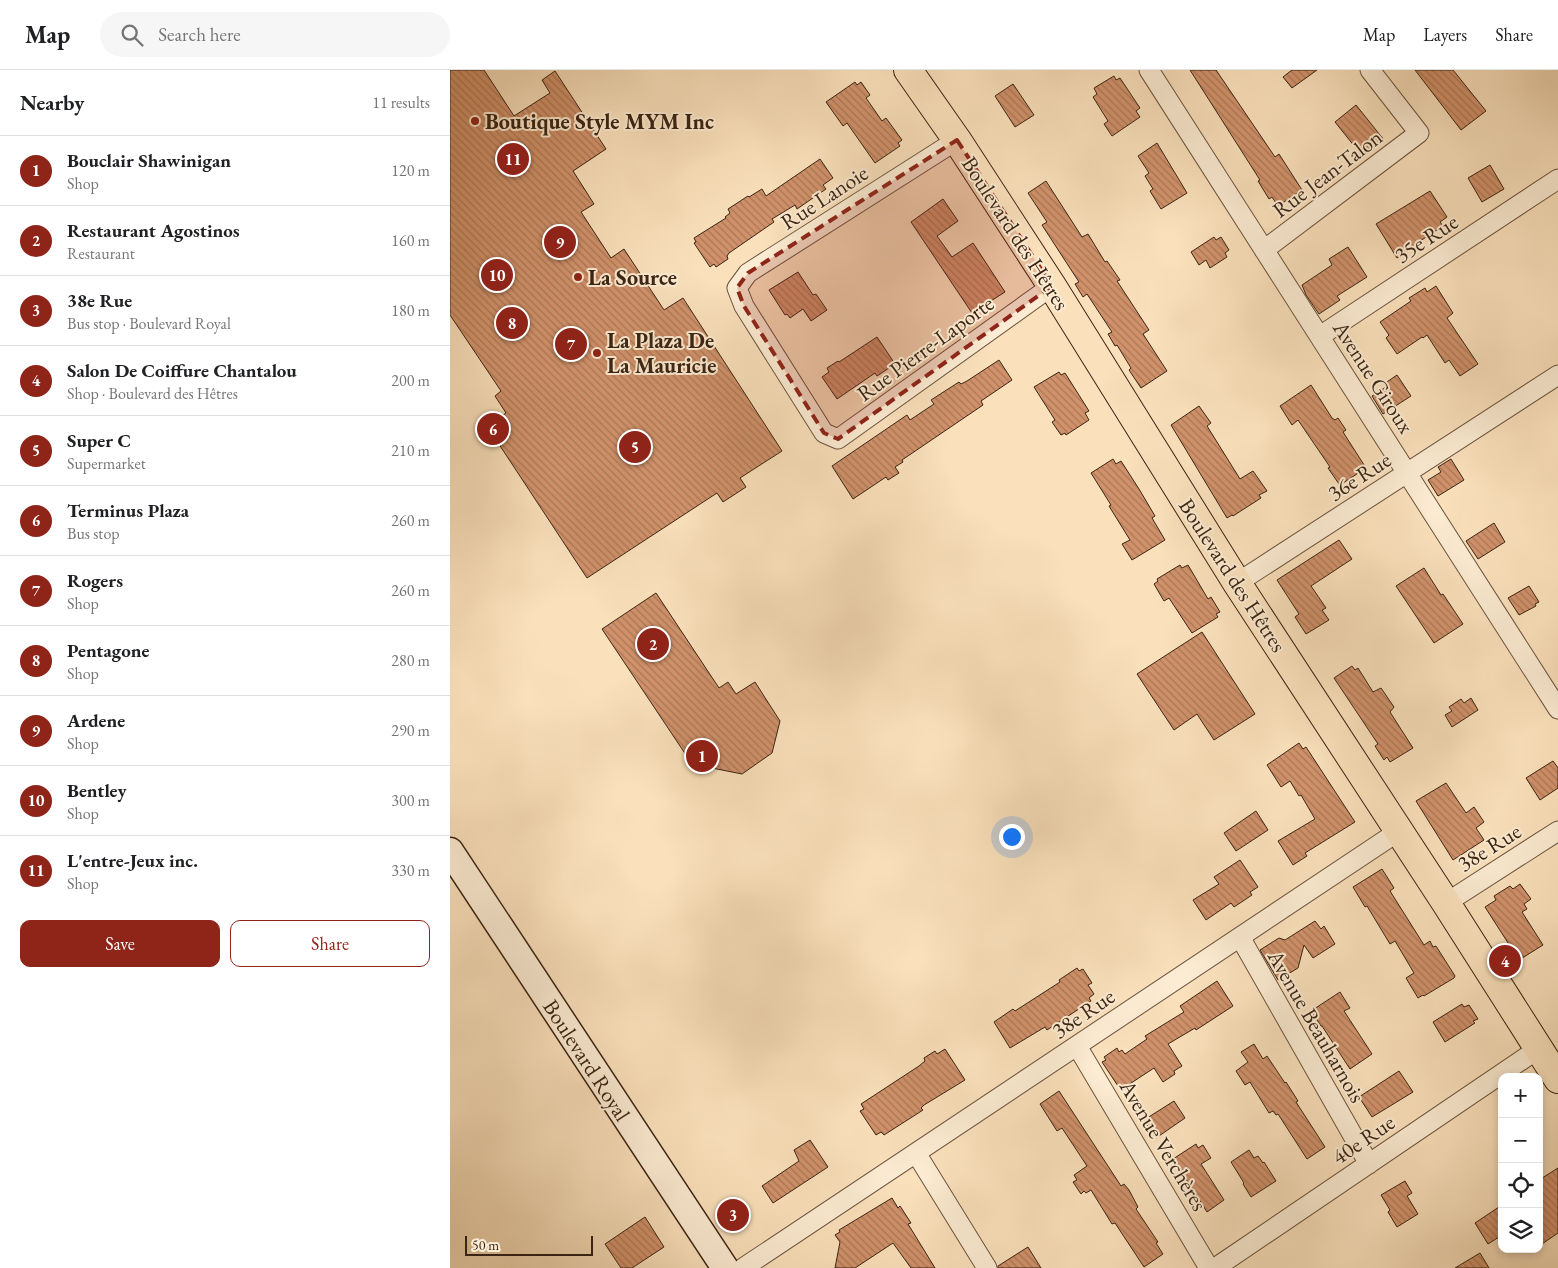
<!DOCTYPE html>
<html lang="en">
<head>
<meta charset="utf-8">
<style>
  body { margin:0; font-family:"EB Garamond",serif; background:#f6f6f6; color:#202124 }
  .controls { position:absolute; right:15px; bottom:15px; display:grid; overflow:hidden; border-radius:10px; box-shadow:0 2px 8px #0003 }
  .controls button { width:45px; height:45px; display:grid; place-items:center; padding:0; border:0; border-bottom:1px solid #e0e0e0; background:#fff; color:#202124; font:25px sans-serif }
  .scale { position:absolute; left:15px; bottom:12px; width:128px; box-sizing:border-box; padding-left:5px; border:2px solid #3b2413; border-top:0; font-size:14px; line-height:18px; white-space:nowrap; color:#3b2413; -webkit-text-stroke:4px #fcecd3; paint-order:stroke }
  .you { position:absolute; left:561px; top:766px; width:18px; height:18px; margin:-12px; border:4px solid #fff; border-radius:50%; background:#1a73e8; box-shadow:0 0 0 8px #1a73e833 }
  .badge { display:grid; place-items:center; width:32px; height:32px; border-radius:50%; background:#8f2418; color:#fff; font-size:16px; font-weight:700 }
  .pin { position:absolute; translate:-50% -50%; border:2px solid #fff; box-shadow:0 1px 5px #0006 }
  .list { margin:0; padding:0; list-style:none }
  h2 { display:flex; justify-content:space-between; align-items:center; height:65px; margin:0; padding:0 20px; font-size:21px }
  h2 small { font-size:16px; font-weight:400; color:#757577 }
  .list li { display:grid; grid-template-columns:32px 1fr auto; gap:15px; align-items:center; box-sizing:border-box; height:70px; padding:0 20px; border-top:1px solid #e0e0e0 }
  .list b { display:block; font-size:19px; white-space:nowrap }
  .list p { margin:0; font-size:16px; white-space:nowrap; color:#757577 }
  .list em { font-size:16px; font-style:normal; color:#757577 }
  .actions { display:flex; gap:10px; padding:15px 20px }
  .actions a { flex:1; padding:11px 0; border:1px solid #8f2418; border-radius:10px; text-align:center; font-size:18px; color:#8f2418 }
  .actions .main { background:#8f2418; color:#fff }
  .icon { flex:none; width:28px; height:28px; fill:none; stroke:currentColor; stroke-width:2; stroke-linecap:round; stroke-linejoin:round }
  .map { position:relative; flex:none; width:1108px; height:1198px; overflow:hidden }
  header { display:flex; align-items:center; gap:30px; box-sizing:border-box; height:70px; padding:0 25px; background:#fff; border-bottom:1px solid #e0e0e0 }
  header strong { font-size:24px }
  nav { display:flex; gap:28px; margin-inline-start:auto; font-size:18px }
  .search { width:350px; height:45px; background:#f6f6f6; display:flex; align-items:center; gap:12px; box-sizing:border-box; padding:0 18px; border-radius:28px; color:#757577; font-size:19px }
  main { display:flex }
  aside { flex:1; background:#fff }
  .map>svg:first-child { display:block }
  .building { fill:url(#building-back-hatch); stroke:#3b2413 }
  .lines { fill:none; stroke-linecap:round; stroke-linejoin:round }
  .street-casing { stroke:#6b533d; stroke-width:21 }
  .secondary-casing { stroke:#3b2413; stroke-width:29 }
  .primary-casing { stroke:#3b2413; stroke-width:30 }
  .street { stroke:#fcecd3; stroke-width:19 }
  .secondary { stroke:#fcecd3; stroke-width:26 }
  .primary { stroke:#fae1bc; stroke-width:28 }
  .marked { fill:#8f2418; fill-opacity:0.2; stroke:#8f2418; stroke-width:4; stroke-dasharray:10 6; stroke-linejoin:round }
  .poi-dot { fill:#8f2418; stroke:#fcecd3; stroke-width:2 }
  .labels { text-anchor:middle; stroke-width:4; stroke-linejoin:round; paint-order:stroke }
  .poi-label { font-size:22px; font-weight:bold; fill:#3b2413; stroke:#fcecd3; text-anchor:start }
  .street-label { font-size:22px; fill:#3b2413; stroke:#fcecd3 }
</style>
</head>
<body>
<header>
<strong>Map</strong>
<div class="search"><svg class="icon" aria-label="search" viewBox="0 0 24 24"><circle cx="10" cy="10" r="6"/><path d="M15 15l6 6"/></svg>Search here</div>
<nav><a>Map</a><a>Layers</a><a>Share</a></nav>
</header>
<main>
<aside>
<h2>Nearby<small>11 results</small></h2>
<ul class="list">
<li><span class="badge">1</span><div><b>Bouclair Shawinigan</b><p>Shop</p></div><em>120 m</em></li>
<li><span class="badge">2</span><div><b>Restaurant Agostinos</b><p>Restaurant</p></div><em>160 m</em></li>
<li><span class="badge">3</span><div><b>38e Rue</b><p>Bus stop · Boulevard Royal</p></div><em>180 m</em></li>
<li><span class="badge">4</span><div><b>Salon De Coiffure Chantalou</b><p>Shop · Boulevard des Hêtres</p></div><em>200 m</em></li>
<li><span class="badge">5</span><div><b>Super C</b><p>Supermarket</p></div><em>210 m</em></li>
<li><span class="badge">6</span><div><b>Terminus Plaza</b><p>Bus stop</p></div><em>260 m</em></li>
<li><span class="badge">7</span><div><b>Rogers</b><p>Shop</p></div><em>260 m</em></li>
<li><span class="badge">8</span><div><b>Pentagone</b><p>Shop</p></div><em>280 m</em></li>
<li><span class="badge">9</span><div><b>Ardene</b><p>Shop</p></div><em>290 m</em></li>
<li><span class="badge">10</span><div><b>Bentley</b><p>Shop</p></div><em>300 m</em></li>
<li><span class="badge">11</span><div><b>L'entre-Jeux inc.</b><p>Shop</p></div><em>330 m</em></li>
</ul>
<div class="actions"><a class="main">Save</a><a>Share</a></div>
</aside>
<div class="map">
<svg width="1108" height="1198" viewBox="0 0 1108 1198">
  <defs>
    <pattern id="building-back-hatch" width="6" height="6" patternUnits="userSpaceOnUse" patternTransform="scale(1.25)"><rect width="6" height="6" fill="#d1926b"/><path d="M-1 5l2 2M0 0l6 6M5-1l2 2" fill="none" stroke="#ab7757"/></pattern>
  </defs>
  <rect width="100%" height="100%" fill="#fae1bc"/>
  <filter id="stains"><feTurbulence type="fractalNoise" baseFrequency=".004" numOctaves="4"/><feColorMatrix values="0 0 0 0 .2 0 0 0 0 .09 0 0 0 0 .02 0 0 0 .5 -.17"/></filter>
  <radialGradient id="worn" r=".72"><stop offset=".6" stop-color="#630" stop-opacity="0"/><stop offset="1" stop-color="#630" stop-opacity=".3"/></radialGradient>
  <path class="building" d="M 0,0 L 34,0 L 64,46 L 100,23 L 92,10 L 105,1 L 156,79 L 123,101 L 144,134 L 131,142 L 161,188 L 174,179 L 214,240 L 233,228 L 332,381 L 290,408 L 296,417 L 273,432 L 267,423 L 137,508 L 37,356 L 56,343 L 45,326 L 51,321 L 0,245 Z
    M 740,0 L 766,0 L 825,87 L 829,84 L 852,120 L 828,136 L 822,127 L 819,129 L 808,111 L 810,110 Z
    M 842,0 L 867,0 L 842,18 L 833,7 Z
    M 965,0 L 1003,0 L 1036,41 L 1011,60 Z
    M 664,6 L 666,10 L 670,8 L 690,38 L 686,41 L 690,47 L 662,66 L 654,54 L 658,51 L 643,27 L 647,24 L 644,18 Z
    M 405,12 L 407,15 L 411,12 L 420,25 L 416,28 L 432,51 L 436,48 L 452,70 L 448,73 L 450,76 L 425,93 L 397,53 L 393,56 L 376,32 Z
    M 563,14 L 584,45 L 565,57 L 545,26 Z
    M 906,35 L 934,70 L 913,87 L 885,52 Z
    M 707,73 L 737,123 L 711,139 L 700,121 L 703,119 L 695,106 L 699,103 L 688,86 Z
    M 370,89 L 383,108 L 373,115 L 376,119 L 347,139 L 345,135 L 322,149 L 324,152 L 279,183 L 277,186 L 278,189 L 266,197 L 264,194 L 260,197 L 244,173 L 246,172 L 244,168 L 276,148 L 275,147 L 280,143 L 278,139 L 298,126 L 299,127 L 312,119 L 316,126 Z
    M 1040,95 L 1054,119 L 1032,132 L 1018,108 Z
    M 596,111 L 632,167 L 638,164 L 655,192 L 657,191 L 670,210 L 667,211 L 699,260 L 693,264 L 717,301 L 691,318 L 679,300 L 681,298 L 667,275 L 665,276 L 658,264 L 662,262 L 637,224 L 633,227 L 625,214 L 629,212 L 592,155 L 597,152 L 578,123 Z
    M 980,121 L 997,147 L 990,152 L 993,156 L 967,173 L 969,175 L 947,188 L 926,154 Z
    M 493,129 L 508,151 L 487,166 L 502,187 L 523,173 L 555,222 L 522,243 L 461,152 Z
    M 764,167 L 766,170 L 771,167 L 779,180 L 775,183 L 777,187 L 760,198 L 756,190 L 749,195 L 741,182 Z
    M 898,177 L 917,207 L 887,226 L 890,230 L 869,244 L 856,225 L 852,215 L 882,195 L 879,189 Z
    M 348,202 L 363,225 L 366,224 L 377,240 L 361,251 L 353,239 L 340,248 L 337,244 L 335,245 L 319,220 Z
    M 986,216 L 1003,243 L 997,248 L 1028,294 L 1010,306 L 999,290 L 995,293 L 977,265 L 973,268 L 972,267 L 947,284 L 936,268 L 939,265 L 930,252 L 961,231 L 959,228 L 975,218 L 977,222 Z
    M 427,267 L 445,294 L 427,306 L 425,303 L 387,329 L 372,307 L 379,302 L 377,298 L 388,291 L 389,292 Z
    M 549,290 L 562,310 L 531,331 L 533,335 L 452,390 L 453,392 L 445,397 L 449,403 L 438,410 L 436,407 L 403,429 L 382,396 L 457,345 L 460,350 L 484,334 L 481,330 L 509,312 L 511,314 L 517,311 Z
    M 609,302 L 611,305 L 615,303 L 639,341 L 635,343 L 639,350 L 616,365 L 615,363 L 611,365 L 602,352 L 605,350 L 584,317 Z
    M 947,305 L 961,326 L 933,344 L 922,326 L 936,317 L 934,314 Z
    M 861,315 L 882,348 L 885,350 L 888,348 L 896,360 L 893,362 L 916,398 L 893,413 L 892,412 L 889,414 L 878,398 L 880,397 L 848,350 L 842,355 L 830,336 Z
    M 749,336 L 761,353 L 757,356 L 790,409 L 803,401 L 817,421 L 809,425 L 811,428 L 783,446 L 782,445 L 777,448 L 721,355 Z
    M 663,389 L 666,394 L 671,391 L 689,419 L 705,446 L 702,448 L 715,470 L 682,490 L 672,474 L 680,470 L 659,436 L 661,435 L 641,403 Z
    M 1001,389 L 1014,410 L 988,426 L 978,410 L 991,402 L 988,397 Z
    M 1044,453 L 1055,472 L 1028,489 L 1016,471 Z
    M 889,470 L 902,489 L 861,516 L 876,538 L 872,540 L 879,550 L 856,564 L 845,547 L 849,544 L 827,510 Z
    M 730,495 L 732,498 L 738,495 L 758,529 L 761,527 L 770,542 L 766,544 L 768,547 L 742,563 L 719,528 L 714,531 L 704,514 L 708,511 L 707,509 Z
    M 974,498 L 991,525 L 993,524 L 1013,554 L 984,573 L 946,516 Z
    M 1079,516 L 1089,532 L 1085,534 L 1086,536 L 1069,545 L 1058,528 Z
    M 206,523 L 269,618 L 278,612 L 286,624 L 305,612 L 330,651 L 322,683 L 292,704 L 242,694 L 152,559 Z
    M 752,562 L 805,644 L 764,670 L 747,644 L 724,660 L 687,604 Z
    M 902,596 L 905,600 L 908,598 L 923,622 L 931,618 L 944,637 L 940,642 L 963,678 L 940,692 L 937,687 L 934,690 L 925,676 L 928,674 L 884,608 Z
    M 1021,628 L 1028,640 L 1002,657 L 995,645 L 1002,641 L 999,637 L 1011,629 L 1014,633 Z
    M 849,673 L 853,679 L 856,677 L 905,752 L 855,783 L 857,786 L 843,795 L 828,771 L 865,749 L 851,725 L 849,726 L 840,711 L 831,717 L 817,695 Z
    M 1103,691 L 1108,698 L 1108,718 L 1090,730 L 1076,708 Z
    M 996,713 L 1016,743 L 1024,737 L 1034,752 L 1026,758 L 1034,770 L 1003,790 L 966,731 Z
    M 806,741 L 818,760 L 786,781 L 774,763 Z
    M 790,790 L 808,817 L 800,822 L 802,825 L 784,837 L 781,833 L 756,850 L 743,830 L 769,814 L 764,807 Z
    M 932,799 L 944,818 L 940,821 L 974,875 L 980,871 L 983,877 L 986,876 L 1005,906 L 1004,908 L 974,926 L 973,925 L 968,928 L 956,908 L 964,903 L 945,871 L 940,874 L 917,836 L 915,837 L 903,817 Z
    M 1070,814 L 1081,829 L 1074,834 L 1077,839 L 1072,842 L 1093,875 L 1069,890 L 1035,837 L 1046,830 L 1044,826 L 1060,816 L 1063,819 Z
    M 865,851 L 871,859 L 874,856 L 885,874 L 863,888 L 854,875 L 848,898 L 828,910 L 810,880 L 829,868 L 835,870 Z
    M 627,898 L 629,901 L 633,899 L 642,913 L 638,915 L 644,924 L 639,928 L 641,931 L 597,960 L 595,957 L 560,978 L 544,952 L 563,939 L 565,941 L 610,912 L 609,910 Z
    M 767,911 L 783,936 L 746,960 L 745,958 L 718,974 L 732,996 L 724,1001 L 725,1004 L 713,1012 L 704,998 L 672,1019 L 669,1015 L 668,1016 L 652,992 L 656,990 L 654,987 L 667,978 L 669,982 L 672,980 L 675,984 L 697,969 L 695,966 L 734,942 L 730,936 Z
    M 890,922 L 900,938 L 894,941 L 922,984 L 900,999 L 872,956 L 871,956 L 861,941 Z
    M 1012,934 L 1014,937 L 1019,935 L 1028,949 L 1023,951 L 1025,953 L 995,972 L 983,952 Z
    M 804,974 L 813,989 L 817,986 L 835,1013 L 836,1012 L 848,1031 L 846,1032 L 875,1077 L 857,1089 L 828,1044 L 826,1045 L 823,1041 L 819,1043 L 800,1012 L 795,1015 L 786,1001 L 798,992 L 791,982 Z
    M 495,979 L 515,1010 L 474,1035 L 471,1038 L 473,1040 L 434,1065 L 431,1062 L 426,1065 L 410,1041 L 414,1039 L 411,1034 L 469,996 L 475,991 L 474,988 L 485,981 L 487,984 Z
    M 949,1001 L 963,1022 L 922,1047 L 909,1027 Z
    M 609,1021 L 671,1116 L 674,1114 L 679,1120 L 688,1137 L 686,1139 L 708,1172 L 706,1173 L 713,1184 L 694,1197 L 665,1153 L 662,1154 L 641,1120 L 636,1123 L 634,1121 L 631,1124 L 623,1112 L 627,1110 L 624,1105 L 637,1096 L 612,1058 L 607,1061 L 590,1034 Z
    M 724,1031 L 735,1048 L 706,1068 L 694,1050 Z
    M 360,1070 L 378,1097 L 323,1133 L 312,1116 L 349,1091 L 344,1080 Z
    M 746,1074 L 748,1078 L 753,1075 L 761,1088 L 751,1094 L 774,1130 L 757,1142 L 723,1089 Z
    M 799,1080 L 804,1088 L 808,1086 L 813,1093 L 814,1092 L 826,1111 L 801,1127 L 793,1114 L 794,1113 L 781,1092 Z
    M 1108,1098 L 1108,1163 L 1089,1176 L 1089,1110 Z
    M 955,1111 L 962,1123 L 957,1126 L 968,1144 L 947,1157 L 938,1142 L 940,1140 L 931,1125 Z
    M 442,1128 L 448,1138 L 450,1136 L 461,1153 L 458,1154 L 485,1198 L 461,1198 L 443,1173 L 405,1198 L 385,1198 L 390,1172 L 385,1165 L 390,1162 L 389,1160 Z
    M 1052,1135 L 1052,1165 L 1038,1174 L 1025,1153 Z
    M 195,1147 L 214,1177 L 182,1198 L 171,1198 L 155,1174 Z
    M 578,1177 L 591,1198 L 548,1198 L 548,1196 Z
    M 1030,1183 L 1039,1198 L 1005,1198 Z"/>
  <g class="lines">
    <defs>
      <path id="street" d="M 699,0 L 1108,639
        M 507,70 L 298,203 L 287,218 L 294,236 L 374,363 L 388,369 L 602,216
        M 814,180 L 969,63 L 920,0
        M 870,266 L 1108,109
        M 787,513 L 1108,305
        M 996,833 L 1108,761
        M 790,867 L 919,1094
        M 627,976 L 759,1198
        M 466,1083 L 537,1198
        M 293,1198 L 949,761
        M 765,1198 L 1088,979"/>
      <path id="secondary" d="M 0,781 L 275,1198"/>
      <path id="primary" d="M 458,0 L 507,70 L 602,216 L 787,513 L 996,833 L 1108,1009"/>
    </defs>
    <use href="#street" class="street-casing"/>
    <use href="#secondary" class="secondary-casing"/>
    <use href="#primary" class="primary-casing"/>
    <use href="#street" class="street"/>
    <use href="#secondary" class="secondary"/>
    <use href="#primary" class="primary"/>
  </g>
  <path class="marked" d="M 507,70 L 602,216 L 388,369 L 374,363 L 294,236 L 287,218 L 298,203 Z"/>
  <g class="poi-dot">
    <circle cx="25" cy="51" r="5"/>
    <circle cx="128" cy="207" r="5"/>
    <circle cx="147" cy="283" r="5"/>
  </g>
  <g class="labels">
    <g class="poi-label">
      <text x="35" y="59">Boutique Style MYM Inc</text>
      <text x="138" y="215">La Source</text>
      <text x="157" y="278">La Plaza De<tspan x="157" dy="25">La Mauricie</tspan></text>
    </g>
    <g class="street-label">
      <text transform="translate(877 103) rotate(-37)" y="8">Rue Jean-Talon</text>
      <text transform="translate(374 127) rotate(-33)" y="8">Rue Lanoie</text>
      <text transform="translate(566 163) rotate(57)" y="8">Boulevard des Hêtres</text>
      <text transform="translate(976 168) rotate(-33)" y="8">35e Rue</text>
      <text transform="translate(475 278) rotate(-36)" y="8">Rue Pierre-Laporte</text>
      <text transform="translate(924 307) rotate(57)" y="8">Avenue Giroux</text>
      <text transform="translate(909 406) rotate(-33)" y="8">36e Rue</text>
      <text transform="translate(783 505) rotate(57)" y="8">Boulevard des Hêtres</text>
      <text transform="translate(1039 777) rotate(-32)" y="8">38e Rue</text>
      <text transform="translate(633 943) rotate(-34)" y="8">38e Rue</text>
      <text transform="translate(867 956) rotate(60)" y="8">Avenue Beauharnois</text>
      <text transform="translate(137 990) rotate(57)" y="8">Boulevard Royal</text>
      <text transform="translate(913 1069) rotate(-34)" y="8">40e Rue</text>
      <text transform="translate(714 1075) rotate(59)" y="8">Avenue Verchères</text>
    </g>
  </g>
  <rect width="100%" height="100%" filter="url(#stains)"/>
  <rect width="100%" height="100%" fill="url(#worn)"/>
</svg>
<div class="controls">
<button>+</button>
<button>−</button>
<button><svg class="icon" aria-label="locate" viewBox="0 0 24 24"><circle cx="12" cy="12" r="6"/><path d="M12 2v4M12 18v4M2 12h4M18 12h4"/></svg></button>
<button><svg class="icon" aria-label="layers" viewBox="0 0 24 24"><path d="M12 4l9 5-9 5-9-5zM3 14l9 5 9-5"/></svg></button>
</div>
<div class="scale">50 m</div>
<div class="you"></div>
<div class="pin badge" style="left:252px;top:686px">1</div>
<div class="pin badge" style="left:203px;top:574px">2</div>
<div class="pin badge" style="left:283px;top:1145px">3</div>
<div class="pin badge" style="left:1055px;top:891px">4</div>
<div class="pin badge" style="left:185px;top:377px">5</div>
<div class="pin badge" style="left:43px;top:359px">6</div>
<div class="pin badge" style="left:121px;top:274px">7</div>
<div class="pin badge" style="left:62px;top:253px">8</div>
<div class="pin badge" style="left:110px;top:172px">9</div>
<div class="pin badge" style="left:47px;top:205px">10</div>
<div class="pin badge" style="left:63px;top:89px">11</div>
</div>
</main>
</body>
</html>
